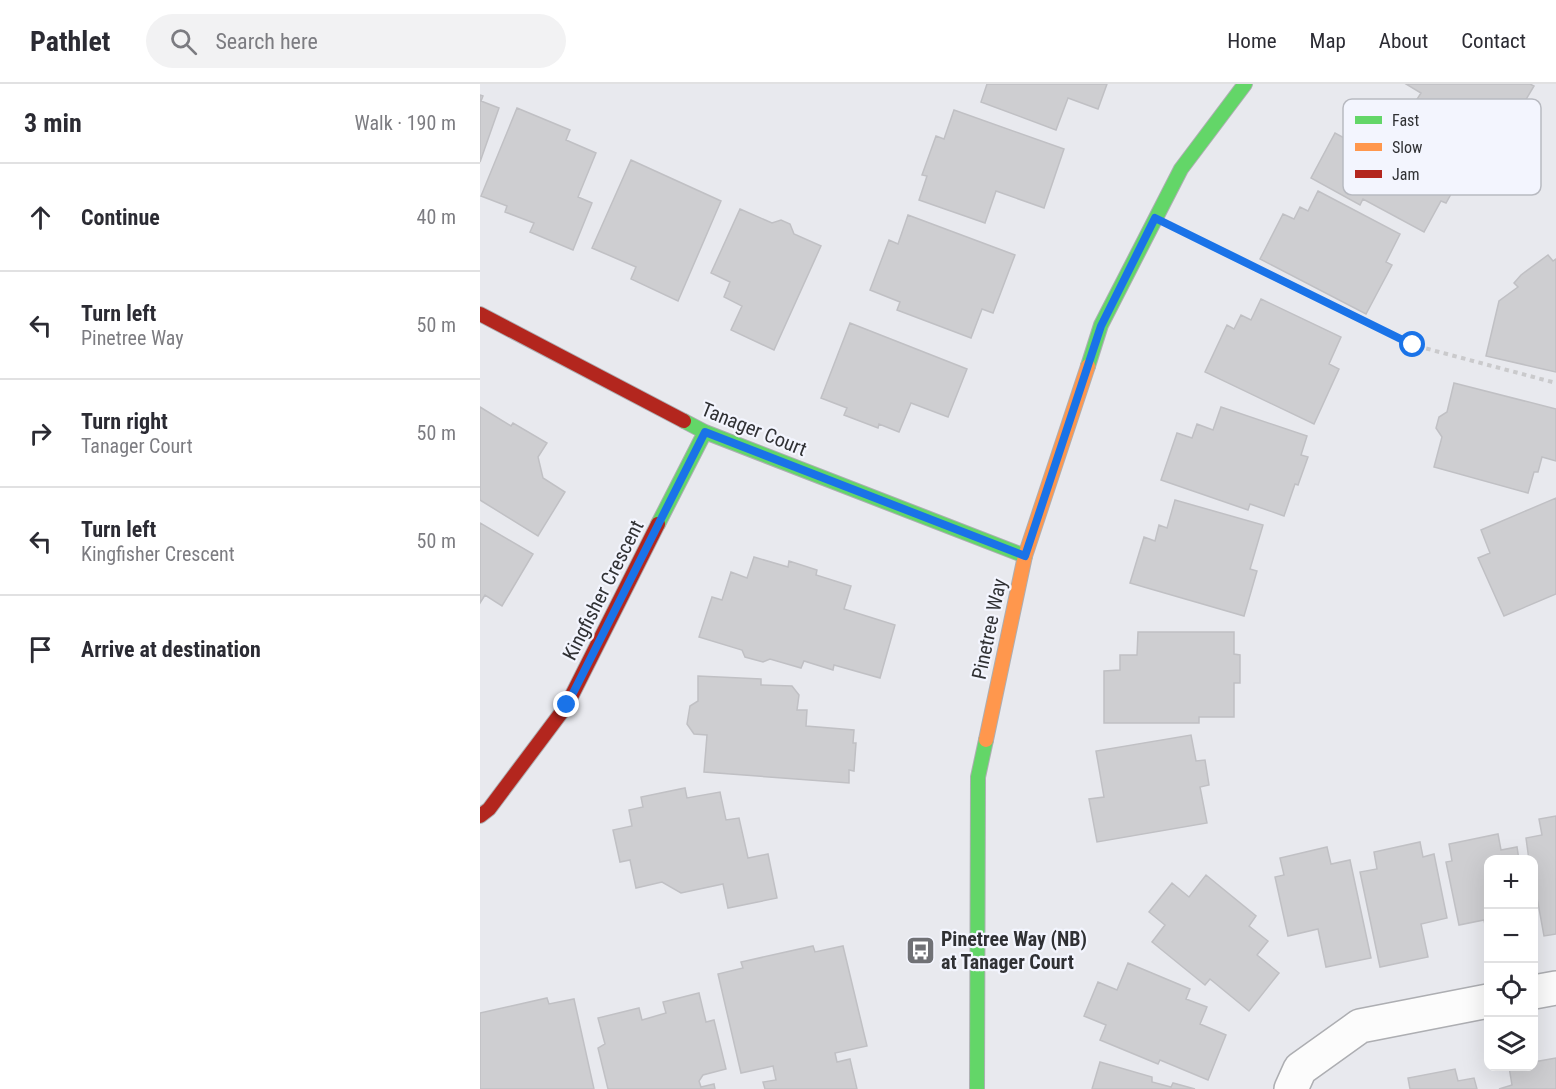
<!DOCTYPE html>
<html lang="en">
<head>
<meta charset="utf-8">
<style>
  body { margin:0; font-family:"Roboto Condensed",sans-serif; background:#f2f2f3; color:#2b2b33 }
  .controls { position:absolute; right:18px; bottom:18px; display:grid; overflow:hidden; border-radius:12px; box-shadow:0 6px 24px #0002 }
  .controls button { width:54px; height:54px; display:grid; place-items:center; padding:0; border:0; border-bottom:2px solid #e1e1e2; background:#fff; color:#2b2b33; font:30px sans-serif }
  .stop { position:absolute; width:18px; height:18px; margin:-14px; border:4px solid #1a73e8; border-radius:50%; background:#fff }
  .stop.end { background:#1a73e8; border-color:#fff; box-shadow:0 2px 6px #0008 }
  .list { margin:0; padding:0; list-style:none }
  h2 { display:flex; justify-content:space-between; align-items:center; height:78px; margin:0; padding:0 24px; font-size:26px }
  h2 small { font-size:20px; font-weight:400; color:#7c7c81 }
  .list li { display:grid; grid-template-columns:39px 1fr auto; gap:18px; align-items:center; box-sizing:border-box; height:108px; padding:0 24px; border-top:2px solid #e1e1e2 }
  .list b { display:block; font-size:22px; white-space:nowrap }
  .list p { margin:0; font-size:20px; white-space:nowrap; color:#7c7c81 }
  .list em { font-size:20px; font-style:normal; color:#7c7c81 }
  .icon { flex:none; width:33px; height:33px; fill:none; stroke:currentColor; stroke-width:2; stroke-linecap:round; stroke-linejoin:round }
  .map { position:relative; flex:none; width:1076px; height:1005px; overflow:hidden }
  header { display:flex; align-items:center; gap:36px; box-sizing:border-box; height:84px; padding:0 30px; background:#fff; border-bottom:2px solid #e1e1e2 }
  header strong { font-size:28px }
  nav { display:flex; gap:33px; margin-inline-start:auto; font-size:21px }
  .search { width:420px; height:54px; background:#f2f2f3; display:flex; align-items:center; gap:15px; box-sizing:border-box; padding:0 21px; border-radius:33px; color:#7c7c81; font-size:22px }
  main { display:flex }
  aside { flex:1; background:#fff }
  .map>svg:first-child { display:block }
  .building { fill:#ceced1; stroke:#c0c0c4; stroke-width:1.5 }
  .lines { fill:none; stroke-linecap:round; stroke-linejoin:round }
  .street-casing { stroke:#adaeb2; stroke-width:36 }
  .fast-casing { stroke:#adaeb2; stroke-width:16 }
  .slow-casing { stroke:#adaeb2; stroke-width:16 }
  .jam-casing { stroke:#adaeb2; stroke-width:16 }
  .path { stroke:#cacacc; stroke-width:4; stroke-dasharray:4.5 4.5; stroke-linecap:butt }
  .street { stroke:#fcfcfc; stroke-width:33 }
  .fast { stroke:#63d668; stroke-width:14 }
  .slow { stroke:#ff974d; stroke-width:14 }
  .jam { stroke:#b3261e; stroke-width:14 }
  .route { stroke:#1a73e8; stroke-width:8 }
  .labels { text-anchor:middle; stroke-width:4.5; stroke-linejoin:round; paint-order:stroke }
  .street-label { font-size:20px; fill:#303134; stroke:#f3f5fe }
  .poi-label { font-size:20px; font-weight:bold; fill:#303134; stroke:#f3f5fe; text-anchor:start }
  .key { fill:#f3f5fe; stroke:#b8bac1; stroke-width:1.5 }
  .key-label { font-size:16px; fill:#303134 }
</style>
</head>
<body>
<header>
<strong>Pathlet</strong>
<div class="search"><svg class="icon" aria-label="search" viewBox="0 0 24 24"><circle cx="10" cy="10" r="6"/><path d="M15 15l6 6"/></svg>Search here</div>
<nav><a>Home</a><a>Map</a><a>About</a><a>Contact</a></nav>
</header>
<main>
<aside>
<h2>3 min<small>Walk · 190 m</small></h2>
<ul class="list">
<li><svg class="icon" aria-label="ahead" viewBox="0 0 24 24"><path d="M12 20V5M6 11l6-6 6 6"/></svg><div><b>Continue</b></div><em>40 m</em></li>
<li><svg class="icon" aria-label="left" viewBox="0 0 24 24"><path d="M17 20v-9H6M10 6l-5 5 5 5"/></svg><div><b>Turn left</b><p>Pinetree Way</p></div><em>50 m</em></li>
<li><svg class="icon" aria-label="right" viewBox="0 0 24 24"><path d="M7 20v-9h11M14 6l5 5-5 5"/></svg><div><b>Turn right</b><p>Tanager Court</p></div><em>50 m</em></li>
<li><svg class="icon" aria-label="left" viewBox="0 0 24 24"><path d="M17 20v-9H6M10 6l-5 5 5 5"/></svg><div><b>Turn left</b><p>Kingfisher Crescent</p></div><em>50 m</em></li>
<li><svg class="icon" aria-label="arrive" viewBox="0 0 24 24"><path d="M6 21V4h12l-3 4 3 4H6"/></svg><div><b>Arrive at destination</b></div></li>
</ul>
</aside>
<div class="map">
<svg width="1076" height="1005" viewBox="0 0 1076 1005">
  <rect width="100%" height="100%" fill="#e8e9ee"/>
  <path class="building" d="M 507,0 L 627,0 L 618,25 L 588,14 L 576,46 L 501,18 Z
    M 926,0 L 1050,0 L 1054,2 L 1038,29 L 1050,36 L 1035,62 L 1024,55 L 1012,76 L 929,28 L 941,9 Z
    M 0,11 L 3,12 L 1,17 L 19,24 L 0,78 Z
    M 37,24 L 90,46 L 86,56 L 116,69 L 98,113 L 112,119 L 93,166 L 50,148 L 54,139 L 25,128 L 27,122 L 1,112 Z
    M 474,26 L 584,65 L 564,124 L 516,107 L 505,139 L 439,116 L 447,92 L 442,91 L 456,52 L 464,55 Z
    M 904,32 L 989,78 L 966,119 L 961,117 L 944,148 L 883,115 L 880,121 L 831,94 L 855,49 L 879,62 L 885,50 L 892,55 Z
    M 151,76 L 241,117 L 198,217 L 151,195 L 156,183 L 112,164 Z
    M 838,107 L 920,150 L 906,178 L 912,181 L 886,230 L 780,175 L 803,130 L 814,135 L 820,123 L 828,127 Z
    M 260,125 L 292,139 L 301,136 L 310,140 L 314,150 L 341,162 L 294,266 L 251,246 L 262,222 L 244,213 L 250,198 L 231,189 Z
    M 428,131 L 535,171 L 513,229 L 502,225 L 491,254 L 417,226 L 420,218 L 390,206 L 409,156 L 418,160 Z
    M 1068,171 L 1073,177 L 1076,175 L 1076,288 L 1006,272 L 1019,217 L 1038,203 L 1034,199 L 1041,191 Z
    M 781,215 L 861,253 L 849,280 L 859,285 L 834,340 L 725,288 L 747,241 L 754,245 L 761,231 L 771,236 Z
    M 370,239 L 487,285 L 468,333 L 431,319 L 419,348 L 399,340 L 398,344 L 364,331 L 367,324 L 341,314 Z
    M 974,299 L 1076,325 L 1076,377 L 1062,373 L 1058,388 L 1054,388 L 1048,409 L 954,383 L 962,353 L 956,344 L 959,333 L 967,328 Z
    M 0,323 L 31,342 L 33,339 L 67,359 L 58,373 L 63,394 L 85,408 L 58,452 L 0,416 Z
    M 741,323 L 827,352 L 821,371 L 828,373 L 818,401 L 815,400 L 804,432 L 770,420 L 768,426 L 681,396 L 697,349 L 712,354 L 717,340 L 733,346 Z
    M 1076,414 L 1076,510 L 1024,532 L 998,474 L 1010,469 L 1001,446 Z
    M 695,416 L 783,441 L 770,485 L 777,487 L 764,532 L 650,499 L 664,453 L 675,457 L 679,441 L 687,444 Z
    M 0,439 L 53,470 L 22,522 L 5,511 L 0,519 Z
    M 274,473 L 308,483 L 309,477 L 337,486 L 336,491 L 371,502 L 364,525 L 415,541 L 400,594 L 354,581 L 353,586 L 324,577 L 321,584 L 290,575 L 283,578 L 265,573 L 262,566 L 219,553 L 232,513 L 242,516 L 251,488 L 267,494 Z
    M 658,548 L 754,548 L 754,570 L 760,571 L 760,599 L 754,599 L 754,633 L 719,633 L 719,639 L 624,639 L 624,587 L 640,586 L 640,571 L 657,571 Z
    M 218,592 L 281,595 L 281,601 L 312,602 L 319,611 L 317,626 L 327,626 L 326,642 L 374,646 L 373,659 L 376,659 L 374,687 L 369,686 L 369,699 L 224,688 L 227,651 L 214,650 L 207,640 L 210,622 L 218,617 Z
    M 711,651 L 716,677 L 725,676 L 729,701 L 720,703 L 727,739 L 617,758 L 609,715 L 624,713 L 616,667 Z
    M 205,704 L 207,714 L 240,708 L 246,736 L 259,734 L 268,774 L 288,770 L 297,814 L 248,824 L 243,800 L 201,809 L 182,798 L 156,804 L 150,776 L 140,778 L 133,746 L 152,742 L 149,726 L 163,723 L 161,713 Z
    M 1076,732 L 1076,850 L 1064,852 L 1054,797 L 1054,776 L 1049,776 L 1046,754 L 1062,751 L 1059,735 Z
    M 1018,750 L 1021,766 L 1037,763 L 1039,776 L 1008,776 L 1008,855 L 1004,836 L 979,841 L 966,778 L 972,777 L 969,760 Z
    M 940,758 L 943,773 L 954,770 L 967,834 L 941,840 L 948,873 L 900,883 L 880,788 L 897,785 L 894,768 Z
    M 847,763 L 851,780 L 870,776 L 891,874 L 846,883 L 838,845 L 808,852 L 795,793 L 804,791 L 800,774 Z
    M 726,791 L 776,832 L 769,842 L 788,857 L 777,871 L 799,889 L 769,927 L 730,895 L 725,901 L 672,858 L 685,841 L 669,828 L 692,799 L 709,813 Z
    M 333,862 L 335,868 L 363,862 L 387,962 L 355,969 L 357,978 L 370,975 L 377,1005 L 285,1005 L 283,998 L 296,996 L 293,982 L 261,989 L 238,890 L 263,884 L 261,878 Z
    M 648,879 L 710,905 L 706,915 L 727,923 L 720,940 L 746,951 L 728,996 L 680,976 L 678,980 L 620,956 L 626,941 L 604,932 L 618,898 L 637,906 Z
    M 219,909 L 226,938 L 234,936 L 246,985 L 223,991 L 219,997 L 221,1003 L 234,1000 L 235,1005 L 128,1005 L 118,964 L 125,960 L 118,934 L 159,924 L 162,936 L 186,929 L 183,918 Z
    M 67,914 L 69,920 L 94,915 L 114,1005 L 0,1005 L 0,929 Z
    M 1076,974 L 1076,1005 L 1019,1005 L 1032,1001 L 1029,983 L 1054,982 L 1054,978 Z
    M 620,978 L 672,993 L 672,998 L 691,1003 L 693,999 L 715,1005 L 612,1005 Z
    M 975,985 L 978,997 L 994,994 L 997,1005 L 930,1005 L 928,994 Z"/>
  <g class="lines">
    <defs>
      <path id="street" d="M 1054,908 L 1076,904
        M 811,1005 L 820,985 L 880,942 L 1008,917"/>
      <path id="fast" d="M 608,282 L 621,241 L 701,85 L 765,0
        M 204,337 L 225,348 L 545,472
        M 178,440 L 225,348
        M 497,1005 L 498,693 L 506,656"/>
      <path id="slow" d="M 506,656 L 545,472 L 608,282"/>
      <path id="jam" d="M 0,230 L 204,337
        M 0,732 L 9,725 L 87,621 L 178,440"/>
    </defs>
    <use href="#street" class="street-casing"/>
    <use href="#fast" class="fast-casing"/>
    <use href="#slow" class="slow-casing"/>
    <use href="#jam" class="jam-casing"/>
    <path class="path" d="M 711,152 L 933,261 L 1076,299"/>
    <use href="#street" class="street"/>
    <use href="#fast" class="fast"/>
    <use href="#slow" class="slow"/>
    <use href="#jam" class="jam"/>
  </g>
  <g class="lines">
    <path class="route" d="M 87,621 L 225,348 L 545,472 L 621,242 L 675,134 L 933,261"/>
  </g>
  <defs>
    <symbol id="bus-square" viewBox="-11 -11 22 22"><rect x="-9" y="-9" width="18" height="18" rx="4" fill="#707175" stroke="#f3f5fe"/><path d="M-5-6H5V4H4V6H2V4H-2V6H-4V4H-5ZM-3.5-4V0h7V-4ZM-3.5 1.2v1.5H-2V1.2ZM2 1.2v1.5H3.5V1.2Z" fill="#fff"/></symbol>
  </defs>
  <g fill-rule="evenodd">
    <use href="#bus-square" x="424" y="850" width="33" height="33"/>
  </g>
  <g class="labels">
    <g class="street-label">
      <text transform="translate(274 345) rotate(22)" y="7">Tanager Court</text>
      <text transform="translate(123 506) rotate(-63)" y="7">Kingfisher Crescent</text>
      <text transform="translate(509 545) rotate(-78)" y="7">Pinetree Way</text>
    </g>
    <g class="poi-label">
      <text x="461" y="862">Pinetree Way (NB)<tspan x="461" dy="23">at Tanager Court</tspan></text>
    </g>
  </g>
  <rect x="863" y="15" width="198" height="96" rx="9" class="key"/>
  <rect x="875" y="32" width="27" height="8" fill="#63d668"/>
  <rect x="875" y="59" width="27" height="8" fill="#ff974d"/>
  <rect x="875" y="86" width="27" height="8" fill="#b3261e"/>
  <g class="key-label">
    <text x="912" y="42">Fast</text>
    <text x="912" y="69">Slow</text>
    <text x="912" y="96">Jam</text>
  </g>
</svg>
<div class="controls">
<button>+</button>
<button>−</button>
<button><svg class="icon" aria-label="locate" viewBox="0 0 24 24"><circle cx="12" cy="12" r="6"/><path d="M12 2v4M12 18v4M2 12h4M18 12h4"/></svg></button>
<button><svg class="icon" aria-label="layers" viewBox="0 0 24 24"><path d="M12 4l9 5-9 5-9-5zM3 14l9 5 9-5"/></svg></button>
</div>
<div class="stop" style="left:933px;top:261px"></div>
<div class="stop end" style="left:87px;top:621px"></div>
</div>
</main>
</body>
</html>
